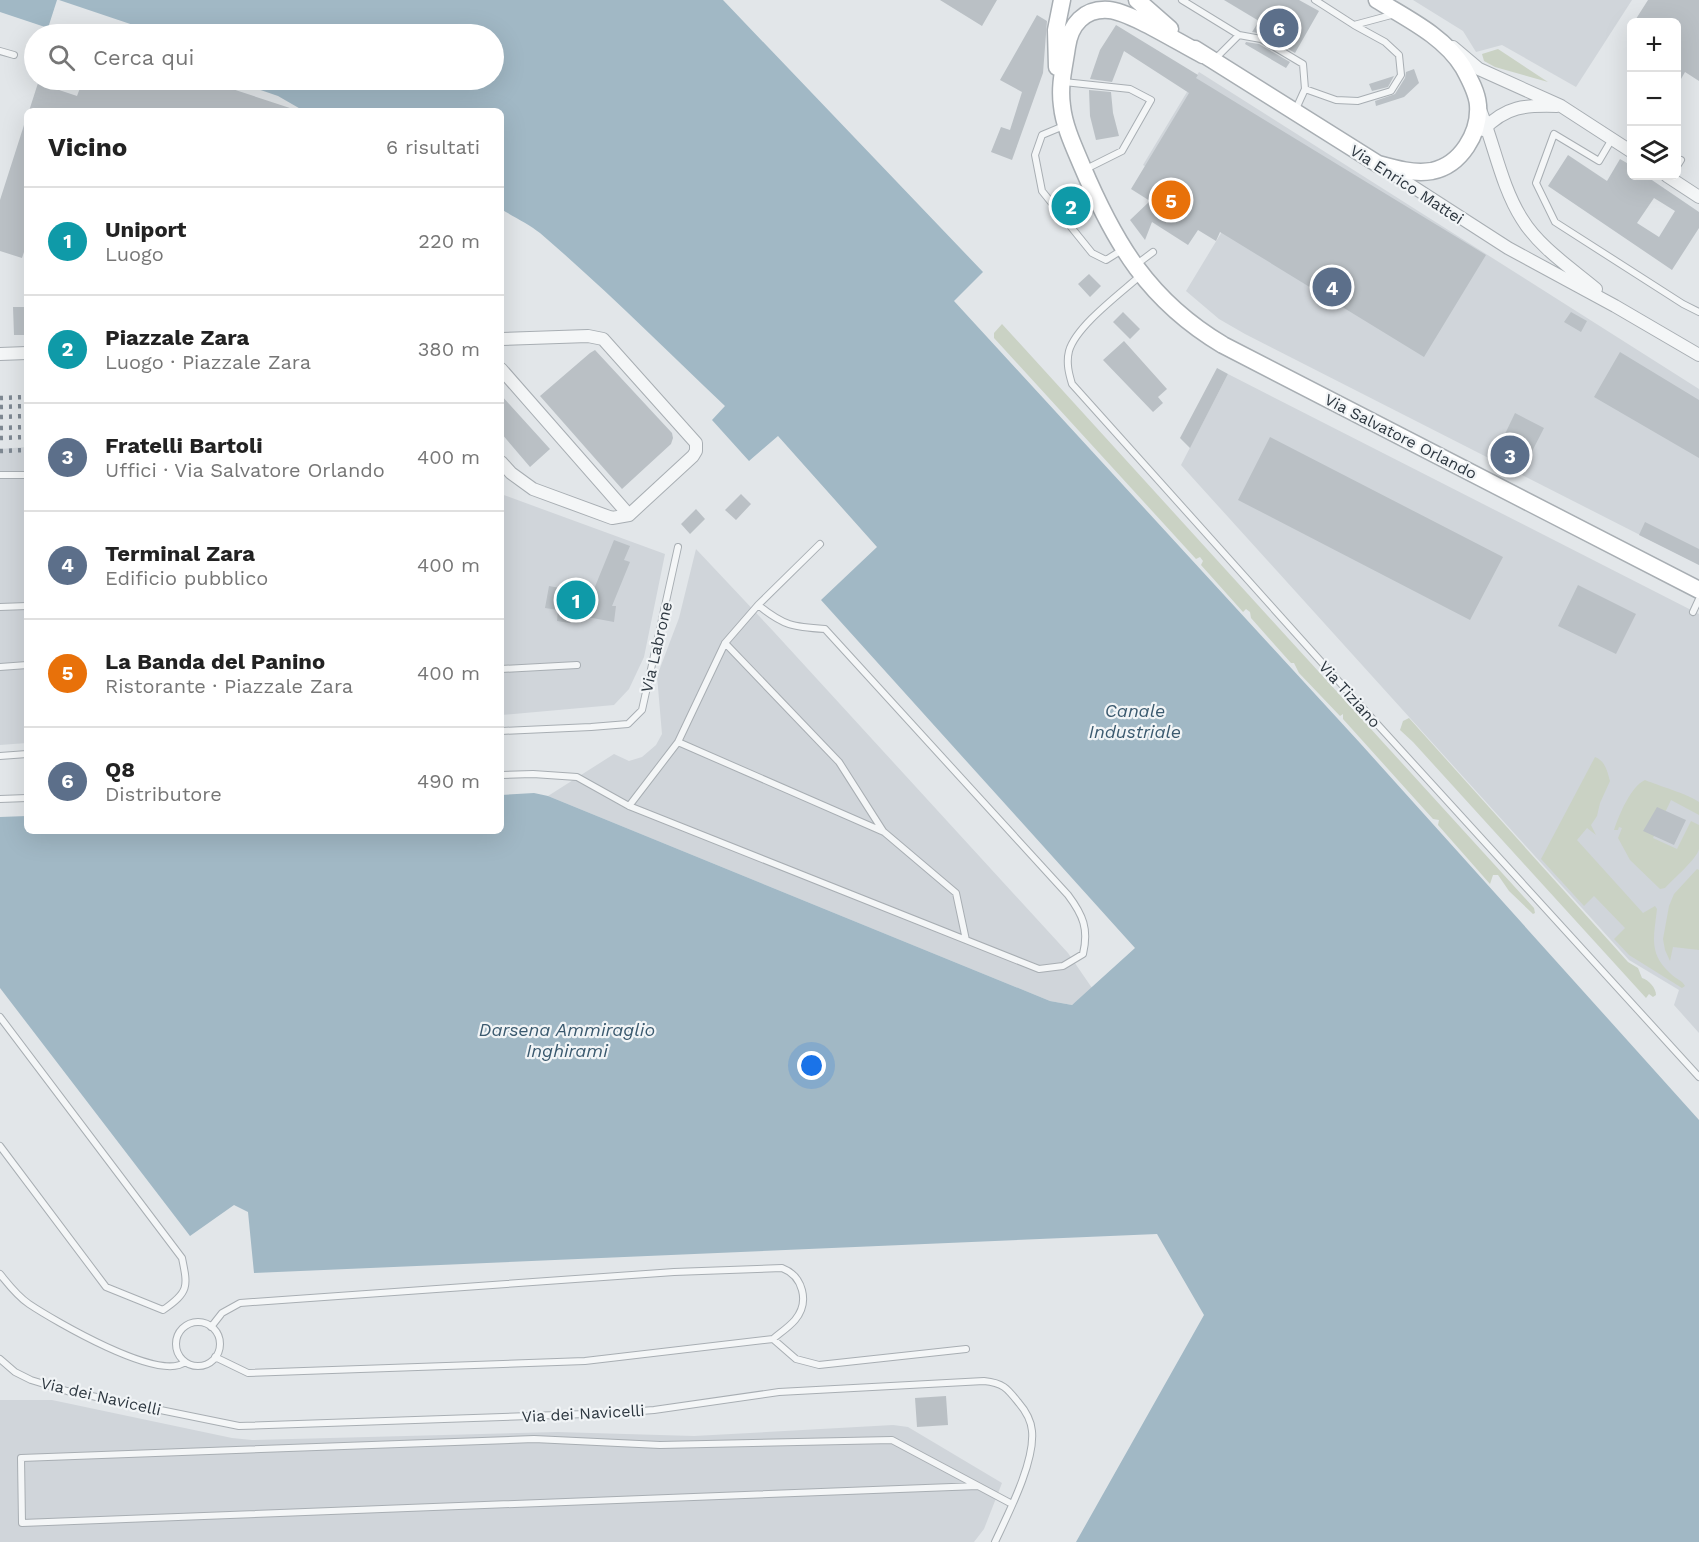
<!DOCTYPE html>
<html lang="it">
<head>
<meta charset="utf-8">
<style>
  body { margin:0; font-family:"Work Sans",sans-serif; background:#f6f6f6; color:#222 }
  .controls { position:absolute; right:18px; top:18px; display:grid; overflow:hidden; border-radius:9px; box-shadow:0 6px 24px #0002 }
  .controls button { width:54px; height:54px; display:grid; place-items:center; padding:0; border:0; border-bottom:2px solid #e0e0e0; background:#fff; color:#222; font:30px sans-serif }
  .you { position:absolute; left:812px; top:1066px; width:21px; height:21px; margin:-15px; border:4px solid #fff; border-radius:50%; background:#1a73e8; box-shadow:0 0 0 9px #1a73e833 }
  .badge { display:grid; place-items:center; width:39px; height:39px; border-radius:50%; background:#2563eb; color:#fff; font-size:20px; font-weight:700 }
  .pin { position:absolute; translate:-50% -50%; border:3px solid #fff; box-shadow:0 2px 6px #0006 }
  .list { margin:0; padding:0; list-style:none }
  h2 { display:flex; justify-content:space-between; align-items:center; height:78px; margin:0; padding:0 24px; font-size:26px }
  h2 small { font-size:20px; font-weight:400; color:#767676 }
  .list li { display:grid; grid-template-columns:39px 1fr auto; gap:18px; align-items:center; box-sizing:border-box; height:108px; padding:0 24px; border-top:2px solid #e0e0e0 }
  .list b { display:block; font-size:22px; white-space:nowrap }
  .list p { margin:0; font-size:20px; white-space:nowrap; color:#767676 }
  .list em { font-size:20px; font-style:normal; color:#767676 }
  .icon { flex:none; width:33px; height:33px; fill:none; stroke:currentColor; stroke-width:2; stroke-linecap:round; stroke-linejoin:round }
  .map { position:relative; flex:none; width:1699px; height:1542px; overflow:hidden }
  .search { position:absolute; background:#fff; box-shadow:0 6px 24px #0002; left:24px; top:24px; width:480px; height:66px; display:flex; align-items:center; gap:15px; box-sizing:border-box; padding:0 21px; border-radius:33px; color:#767676; font-size:22px }
  .panel { position:absolute; background:#fff; box-shadow:0 6px 24px #0002; left:24px; top:108px; width:480px; height:726px; border-radius:9px }
  .map>svg:first-child { display:block }
  .built { fill:#d0d5da }
  .green { fill:#cad2c4 }
  .water { fill:#a1b8c5 }
  .building { fill:#bac0c5; fill-rule:evenodd }
  .lines { fill:none; stroke-linecap:round; stroke-linejoin:round }
  .lane-casing { stroke:#a8aeb3; stroke-width:8 }
  .street-casing { stroke:#a8aeb3; stroke-width:14 }
  .secondary-casing { stroke:#a8aeb3; stroke-width:19 }
  .lane { stroke:#f4f6f7; stroke-width:6 }
  .street { stroke:#f4f6f7; stroke-width:12 }
  .secondary { stroke:#fff; stroke-width:16 }
  .rail { stroke:#7d8791; stroke-width:4.5; stroke-dasharray:3 6; stroke-linecap:butt }
  .labels { text-anchor:middle; stroke-width:4.5; stroke-linejoin:round; paint-order:stroke }
  .street-label { font-size:16px; fill:#2c363f; stroke:#f1f4f6 }
  .water-label { font-size:18px; font-style:italic; fill:#3a596e; stroke:#f1f4f6 }
</style>
</head>
<body>
<div class="map">
<svg width="1699" height="1542" viewBox="0 0 1699 1542">
  <rect width="100%" height="100%" fill="#e2e6e9"/>
  <path class="built" d="M 1413,0 L 1632,0 L 1576,87 L 1502,45 L 1476,52 L 1463,31 Z
    M 1199,72 L 1699,389 L 1699,565 L 1245,334 L 1219,319 L 1186,291 L 1229,220 L 1143,165 Z
    M 1228,374 L 1699,614 L 1699,1033 L 1674,1005 L 1679,990 L 1629,960 L 1181,465 Z
    M 27,447 L 27,743 L 0,745 L 0,449 Z
    M 501,494 L 665,554 L 644,657 L 629,689 L 614,705 L 501,715 Z
    M 696,549 L 774,632 L 1068,953 L 1092,988 L 1072,1005 L 1050,1001 L 548,796 L 614,754 L 629,761 L 642,757 L 656,745 L 662,734 L 657,676 L 679,618 Z
    M 0,1400 L 52,1400 L 232,1438 L 252,1440 L 557,1432 L 694,1436 L 893,1425 L 908,1427 L 1002,1483 L 984,1529 L 974,1542 L 0,1542 Z"/>
  <path class="green" d="M 1498,49 L 1548,82 L 1495,67 L 1484,61 L 1482,54 Z
    M 1002,324 L 1534,908 L 1535,913 L 1533,914 L 1509,891 L 1498,875 L 1493,875 L 1490,884 L 1438,825 L 1439,820 L 1433,819 L 1343,719 L 1343,714 L 1340,716 L 1299,673 L 1294,663 L 1291,663 L 1251,618 L 1250,612 L 1246,609 L 1243,612 L 1201,565 L 1203,561 L 1200,557 L 1196,559 L 994,338 L 994,333 Z
    M 1409,718 L 1628,962 L 1638,968 L 1642,978 C 1649,980 1656,988 1656,995 L 1653,997 L 1649,994 L 1646,998 L 1413,742 L 1400,730 L 1403,721 Z
    M 1595,757 C 1605,761 1607,770 1610,781 L 1600,803 L 1597,816 L 1591,825 L 1596,835 L 1587,828 L 1577,840 L 1643,913 L 1655,906 L 1657,909 C 1654,937 1648,954 1671,974 C 1676,979 1682,980 1685,986 L 1682,988 L 1629,955 L 1614,939 L 1625,928 L 1594,896 L 1584,906 L 1541,859 Z
    M 1645,780 C 1659,786 1688,794 1699,802 L 1699,815 L 1671,800 L 1653,838 L 1677,849 L 1691,821 L 1699,825 C 1699,832 1699,842 1699,849 C 1697,859 1673,879 1665,888 L 1660,889 L 1630,860 L 1618,838 L 1622,828 L 1619,827 L 1618,830 L 1614,830 C 1619,815 1631,786 1645,780 Z
    M 1697,869 L 1699,870 L 1699,950 L 1673,947 L 1670,961 L 1665,950 L 1663,939 L 1669,906 L 1674,894 Z"/>
  <path class="water" d="M 0,0 L 57,0 L 48,28 L 0,12 Z
    M 59,0 L 723,0 L 983,272 L 954,301 L 1360,743 L 1699,1120 L 1699,1542 L 1076,1542 L 1204,1315 L 1157,1234 L 254,1273 L 248,1212 L 234,1205 L 190,1236 L 0,988 L 0,817 L 27,816 L 27,831 L 501,831 L 501,795 L 534,793 L 548,796 L 1050,1001 L 1072,1005 L 1135,948 L 821,600 L 877,547 L 778,436 L 749,461 L 712,420 L 725,406 C 664,348 603,287 540,233 C 529,224 514,217 501,209 L 501,111 L 304,111 L 278,96 L 249,86 L 251,80 L 494,80 L 494,34 L 160,34 Z"/>
  <path class="building" d="M 940,0 L 997,0 L 982,26 Z
    M 1224,0 L 1299,0 L 1319,11 L 1295,53 L 1264,34 L 1252,32 L 1259,21 Z
    M 1648,0 L 1699,0 L 1699,81 L 1685,72 L 1677,86 L 1677,22 L 1634,22 Z
    M 1037,15 L 1047,21 L 1043,73 L 1012,160 L 991,152 L 1001,127 L 1010,130 L 1022,92 L 1000,80 Z
    M 1116,25 L 1198,75 L 1196,78 L 1486,255 L 1424,357 L 1220,232 L 1216,241 L 1198,230 L 1188,245 L 1152,222 L 1145,240 L 1130,220 L 1150,201 L 1131,189 L 1189,93 L 1124,51 L 1112,82 L 1090,79 L 1100,50 Z
    M 1246,42 L 1259,44 L 1290,62 L 1286,68 L 1245,44 Z
    M 1414,69 L 1419,83 L 1404,97 L 1376,106 L 1375,101 L 1395,94 L 1405,78 L 1406,72 Z
    M 1394,76 L 1388,87 L 1372,91 L 1369,84 Z
    M 83,80 L 100,80 L 116,85 L 117,80 L 205,80 L 293,109 L 293,111 L 29,111 L 38,83 L 77,96 Z
    M 1089,90 L 1111,92 L 1113,113 L 1119,136 L 1096,140 L 1090,116 Z
    M 24,125 L 27,126 L 27,243 L 22,258 L 0,251 L 0,200 Z
    M 1568,155 L 1607,181 L 1620,159 L 1632,166 L 1632,176 L 1646,176 L 1699,212 L 1699,228 L 1672,270 L 1548,186 ZM 1654,198 L 1675,211 L 1659,237 L 1637,223 Z
    M 1089,274 L 1101,286 L 1090,297 L 1078,284 Z
    M 13,307 L 27,307 L 27,335 L 14,335 Z
    M 1123,312 L 1140,329 L 1130,339 L 1113,322 Z
    M 1571,312 L 1587,321 L 1581,332 L 1564,322 Z
    M 1124,341 L 1167,389 L 1158,397 L 1163,403 L 1153,412 L 1103,360 Z
    M 595,350 L 672,433 L 673,438 L 671,444 L 622,489 L 540,396 L 590,353 Z
    M 1620,352 L 1699,400 L 1699,458 L 1594,397 Z
    M 1217,368 L 1228,374 L 1190,448 L 1180,438 Z
    M 501,395 L 550,449 L 530,467 L 501,433 Z
    M 1515,413 L 1544,428 L 1523,469 L 1495,455 Z
    M 1270,437 L 1503,557 L 1470,620 L 1238,500 Z
    M 741,494 L 751,504 L 736,520 L 725,510 Z
    M 696,509 L 705,519 L 690,534 L 681,524 Z
    M 1645,522 L 1699,549 L 1699,565 L 1639,535 Z
    M 614,540 L 630,546 L 624,560 L 630,562 L 612,606 L 616,606 L 614,622 L 571,614 L 570,623 L 557,621 L 558,610 L 545,608 L 549,586 L 592,594 Z
    M 1578,585 L 1636,614 L 1616,654 L 1558,626 Z
    M 1657,807 L 1686,820 L 1674,845 L 1643,831 Z
    M 946,1396 L 948,1425 L 917,1427 L 915,1398 Z"/>
  <g class="lines">
    <defs>
      <path id="lane" d="M 1182,0 L 1239,35
        M 1315,0 L 1354,25 L 1395,14
        M 0,51 L 14,55
        M 1215,59 L 1239,35 L 1261,39 L 1303,64 L 1305,89 L 1295,111
        M 1064,82 L 1130,89 L 1151,100 L 1122,151 L 1084,170
        M 1305,89 L 1336,100 L 1358,101 L 1391,91 L 1401,75 L 1399,55 L 1385,42 L 1354,25
        M 1066,125 L 1042,135 L 1035,155 L 1042,191 L 1092,253 L 1106,260 L 1122,250
        M 1612,139 L 1599,161 L 1554,134 L 1536,183 L 1555,222 L 1683,304 L 1699,312
        M 1676,168 L 1681,160
        M 1137,264 L 1153,252
        M 1141,275 C 1121,293 1076,326 1069,351 C 1066,363 1069,374 1072,384 L 1378,725 L 1699,1077
        M 0,475 L 27,475
        M 0,607 L 27,606
        M 1693,612 L 1699,599
        M 725,643 L 839,762 L 883,831
        M 0,667 L 27,665
        M 501,669 L 577,665
        M 501,731 L 591,727 L 628,724 L 642,710 L 678,547
        M 678,742 L 884,832 L 956,893 L 966,940
        M 0,756 L 27,754
        M 501,775 L 533,774 L 577,777 L 629,806 L 1039,969 L 1063,966 L 1083,954 C 1089,929 1083,915 1068,895 L 825,629 C 793,627 784,626 758,605
        M 0,799 L 27,798
        M 629,806 L 678,742 L 725,643 L 758,605 L 820,544
        M 0,1017 L 182,1258 C 188,1287 189,1292 163,1310 L 106,1287 L 0,1146
        M 0,1274 C 9,1285 17,1296 29,1304 C 53,1320 160,1383 185,1362
        M176 1344a22 22 0 1 1 44 0a22 22 0 1 1-44 0Z
        M 211,1327 L 222,1313 L 240,1303 L 674,1272 L 782,1268 C 803,1276 810,1302 795,1320 C 789,1327 780,1333 773,1339
        M 215,1357 L 248,1373 L 585,1361 L 773,1339 L 796,1359 L 819,1365 L 966,1349
        M 0,1359 L 15,1372 L 31,1380 L 67,1391 L 239,1426 L 615,1413 L 654,1410 L 779,1392 L 984,1381 C 1003,1383 1007,1388 1018,1402 C 1025,1410 1031,1420 1032,1431 C 1035,1462 1008,1514 995,1542
        M 978,1486 L 22,1523 L 21,1458 L 534,1439 L 660,1445 L 892,1440 L 1012,1504"/>
      <path id="street" d="M 1453,47 L 1479,69 L 1561,106 L 1632,152
        M 1479,107 C 1494,143 1501,186 1522,219 C 1539,247 1571,268 1596,289
        M 1483,130 C 1506,106 1525,105 1557,106
        M 1387,170 L 1508,248 L 1615,306 L 1699,355
        M 1667,176 L 1699,197
        M 501,339 L 588,336 L 603,339 L 696,443 L 696,451 L 693,456 L 629,515 L 612,518 L 533,489 L 511,473 L 501,462
        M 0,354 L 27,353
        M 501,369 L 629,515"/>
      <path id="secondary" d="M 1137,0 L 1170,29
        M 1195,49 L 1378,164 C 1396,169 1414,174 1432,171 C 1461,165 1480,133 1478,105 C 1477,92 1469,78 1463,67 C 1444,36 1406,18 1377,0
        M 1203,55 C 1181,44 1131,12 1109,10 C 1084,8 1070,25 1067,47 C 1064,68 1059,85 1062,106 C 1064,126 1074,147 1082,166 C 1115,244 1149,301 1223,345 L 1699,590
        M 1057,67 L 1056,30 L 1062,0"/>
    </defs>
    <use href="#lane" class="lane-casing"/>
    <use href="#street" class="street-casing"/>
    <use href="#secondary" class="secondary-casing"/>
    <use href="#lane" class="lane"/>
    <use href="#street" class="street"/>
    <use href="#secondary" class="secondary"/>
    <path class="rail" d="M 0,398 L 27,397
      M 0,407 L 27,406
      M 0,417 L 27,416
      M 0,428 L 27,427
      M 0,438 L 27,437
      M 0,451 L 27,450"/>
  </g>
  <g class="labels">
    <g class="street-label">
      <text transform="translate(1407 184) rotate(33)" y="6">Via Enrico Mattei</text>
      <text transform="translate(1401 436) rotate(27)" y="6">Via Salvatore Orlando</text>
      <text transform="translate(656 647) rotate(-77)" y="6">Via Labrone</text>
      <text transform="translate(1350 694) rotate(48)" y="6">Via Tiziano</text>
      <text transform="translate(101 1396) rotate(13)" y="6">Via dei Navicelli</text>
      <text transform="translate(583 1413) rotate(-3)" y="6">Via dei Navicelli</text>
    </g>
    <g class="water-label">
      <text x="1135" y="717">Canale<tspan x="1135" dy="21">Industriale</tspan></text>
      <text x="567" y="1036">Darsena Ammiraglio<tspan x="567" dy="21">Inghirami</tspan></text>
    </g>
  </g>
</svg>
<div class="controls">
<button>+</button>
<button>−</button>
<button><svg class="icon" aria-label="layers" viewBox="0 0 24 24"><path d="M12 4l9 5-9 5-9-5zM3 14l9 5 9-5"/></svg></button>
</div>
<div class="you"></div>
<div class="pin badge" style="left:576px;top:600px;background:#0f9aa8">1</div>
<div class="pin badge" style="left:1071px;top:206px;background:#0f9aa8">2</div>
<div class="pin badge" style="left:1510px;top:455px;background:#5c6f8a">3</div>
<div class="pin badge" style="left:1332px;top:287px;background:#5c6f8a">4</div>
<div class="pin badge" style="left:1171px;top:200px;background:#e8710a">5</div>
<div class="pin badge" style="left:1279px;top:28px;background:#5c6f8a">6</div>
<div class="search"><svg class="icon" aria-label="search" viewBox="0 0 24 24"><circle cx="10" cy="10" r="6"/><path d="M15 15l6 6"/></svg>Cerca qui</div>
<section class="panel">
<h2>Vicino<small>6 risultati</small></h2>
<ul class="list">
<li><span class="badge" style="background:#0f9aa8">1</span><div><b>Uniport</b><p>Luogo</p></div><em>220 m</em></li>
<li><span class="badge" style="background:#0f9aa8">2</span><div><b>Piazzale Zara</b><p>Luogo · Piazzale Zara</p></div><em>380 m</em></li>
<li><span class="badge" style="background:#5c6f8a">3</span><div><b>Fratelli Bartoli</b><p>Uffici · Via Salvatore Orlando</p></div><em>400 m</em></li>
<li><span class="badge" style="background:#5c6f8a">4</span><div><b>Terminal Zara</b><p>Edificio pubblico</p></div><em>400 m</em></li>
<li><span class="badge" style="background:#e8710a">5</span><div><b>La Banda del Panino</b><p>Ristorante · Piazzale Zara</p></div><em>400 m</em></li>
<li><span class="badge" style="background:#5c6f8a">6</span><div><b>Q8</b><p>Distributore</p></div><em>490 m</em></li>
</ul>
</section>
</div>
</body>
</html>
